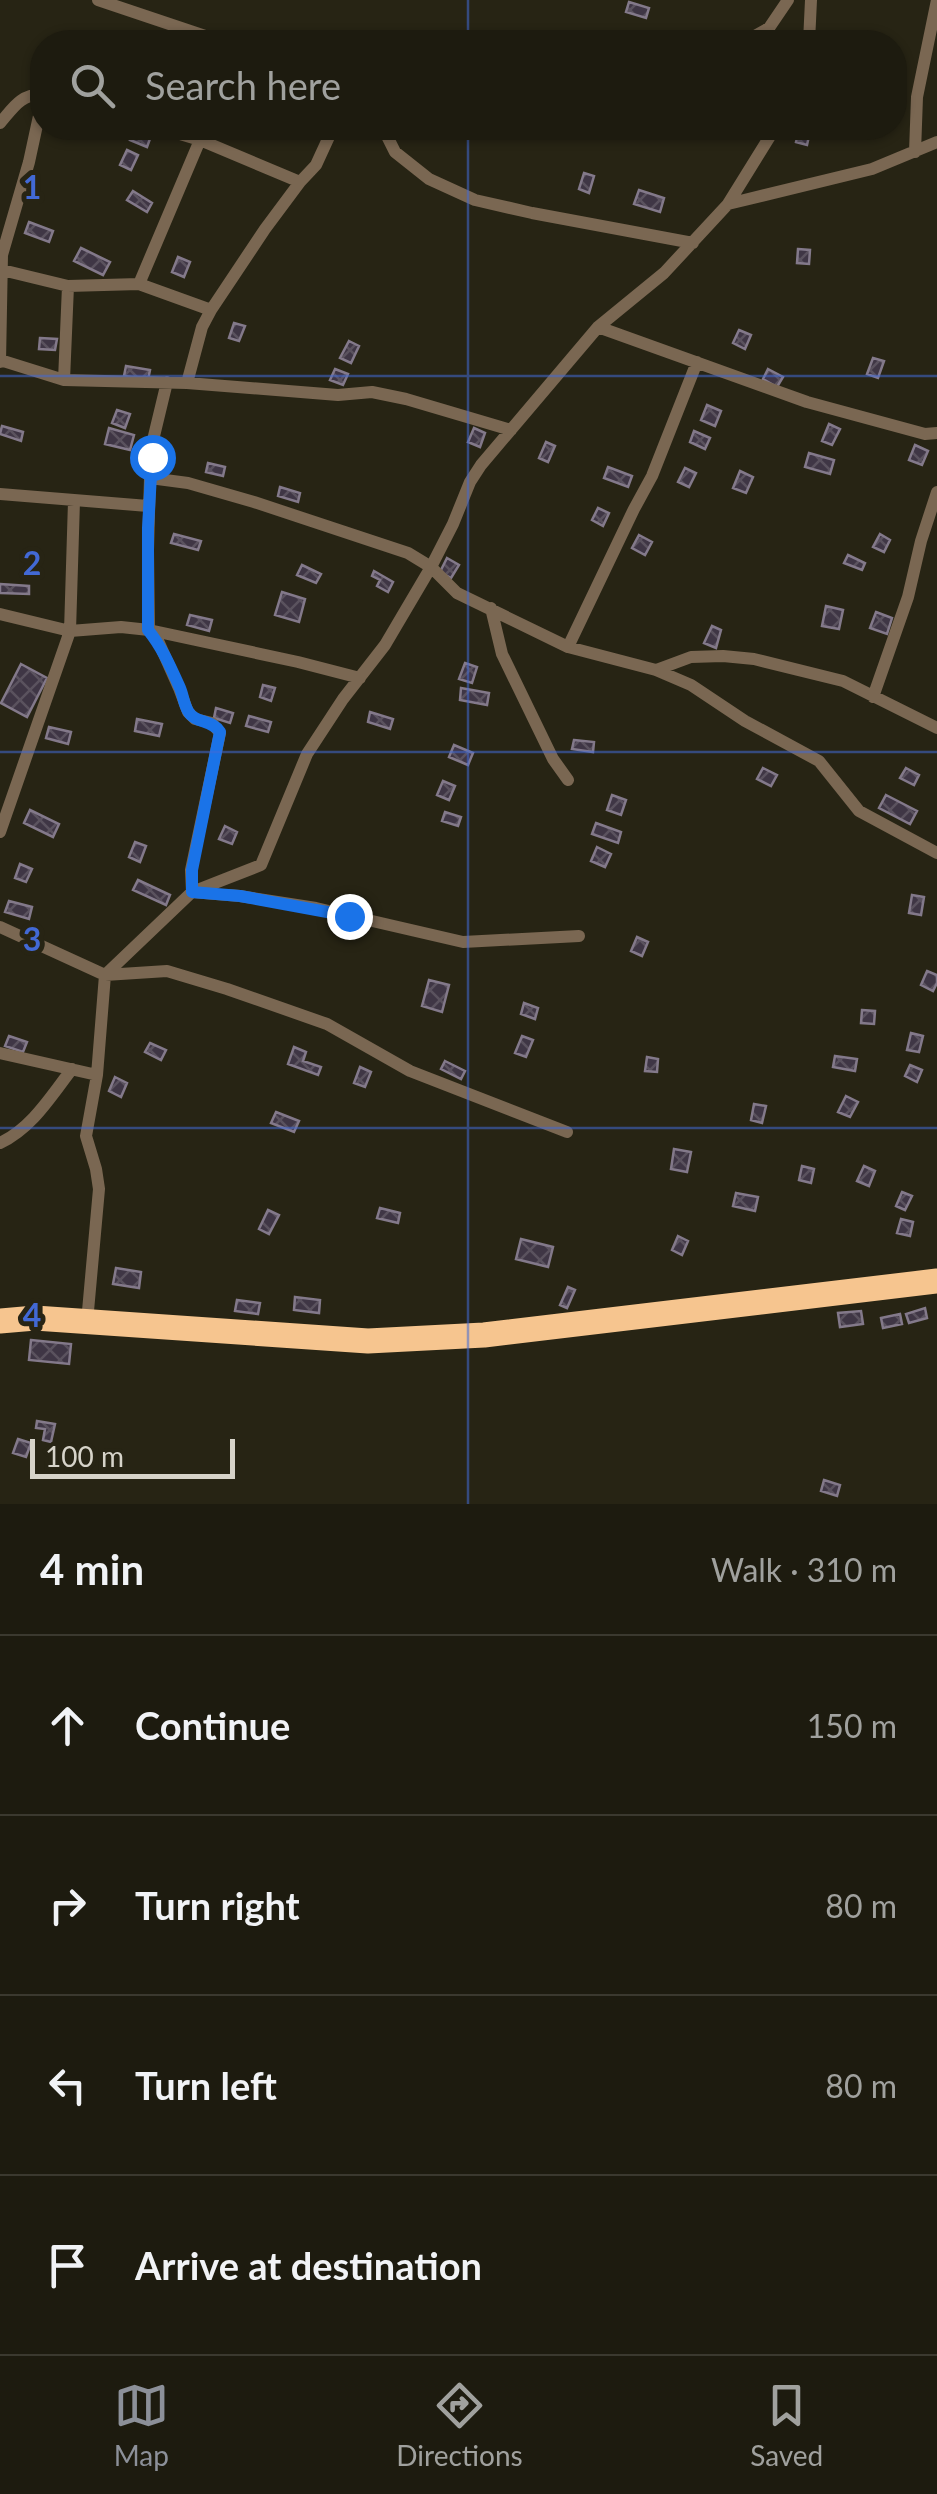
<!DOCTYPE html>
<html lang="en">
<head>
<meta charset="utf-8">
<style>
  body { margin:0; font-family:Lato,sans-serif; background:#2a281d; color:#f1f3f6 }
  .scale { position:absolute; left:30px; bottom:25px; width:205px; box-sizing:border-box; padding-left:10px; border:5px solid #d6d3c9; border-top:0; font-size:28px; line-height:35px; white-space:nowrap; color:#d6d3c9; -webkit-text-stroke:8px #272414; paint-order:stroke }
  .stop { position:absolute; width:30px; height:30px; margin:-22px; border:8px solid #1a73e8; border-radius:50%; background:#fff }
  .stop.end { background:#1a73e8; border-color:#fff; box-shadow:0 2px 10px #0008 }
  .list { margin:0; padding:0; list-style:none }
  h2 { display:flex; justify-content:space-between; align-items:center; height:130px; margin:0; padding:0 40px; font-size:42px }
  h2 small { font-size:32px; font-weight:400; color:#a0a19e }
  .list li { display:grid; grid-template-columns:65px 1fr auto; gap:30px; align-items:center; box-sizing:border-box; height:180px; padding:0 40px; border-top:2px solid #3b392f }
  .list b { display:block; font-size:38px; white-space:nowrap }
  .list em { font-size:32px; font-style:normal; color:#a0a19e }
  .icon { flex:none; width:55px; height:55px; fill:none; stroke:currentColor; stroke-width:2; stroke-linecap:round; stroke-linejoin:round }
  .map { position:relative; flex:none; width:937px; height:1504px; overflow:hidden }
  .search { position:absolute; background:#1d1b0f; box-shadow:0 2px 8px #0004; left:30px; right:30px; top:30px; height:110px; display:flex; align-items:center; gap:25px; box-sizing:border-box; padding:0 35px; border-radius:40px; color:#a0a19e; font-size:38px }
  .sheet { height:850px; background:#1d1b0f }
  nav { display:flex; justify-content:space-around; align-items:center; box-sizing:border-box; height:140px; border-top:2px solid #3b392f; background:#1d1b0f; font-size:28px; color:#a0a19e }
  nav a { display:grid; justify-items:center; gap:5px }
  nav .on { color:#8c9099 }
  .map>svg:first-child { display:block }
  .building { fill:url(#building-cross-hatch); stroke:#83798a; stroke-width:2.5 }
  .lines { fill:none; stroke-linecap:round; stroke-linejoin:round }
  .street { stroke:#7a6752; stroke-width:12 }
  .highway { stroke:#f6c58f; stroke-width:25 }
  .route { stroke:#1a73e8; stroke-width:12 }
  .grid { fill:none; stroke:#4269d5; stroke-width:2.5; stroke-opacity:0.55 }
  .grid-label { font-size:32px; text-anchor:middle; font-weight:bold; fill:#4269d5; stroke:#272414; stroke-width:10; stroke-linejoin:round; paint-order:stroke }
</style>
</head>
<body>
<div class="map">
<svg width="937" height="1504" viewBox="0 0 937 1504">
  <defs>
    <pattern id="building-cross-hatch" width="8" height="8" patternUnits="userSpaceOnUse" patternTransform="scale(2.5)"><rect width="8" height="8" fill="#3f3645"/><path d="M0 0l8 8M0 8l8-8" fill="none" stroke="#5a525e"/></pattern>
  </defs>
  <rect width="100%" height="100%" fill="#272414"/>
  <path class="building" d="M 629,2 L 649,8 L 646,18 L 626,12 Z
    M 799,129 L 810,132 L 807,145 L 796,142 Z
    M 134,130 L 151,136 L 147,147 L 130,140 Z
    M 127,150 L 138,155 L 131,170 L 120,165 Z
    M 584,173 L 594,176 L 589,193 L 579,189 Z
    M 639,190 L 664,198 L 660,212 L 634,204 Z
    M 133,191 L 152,203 L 147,212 L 127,200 Z
    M 29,222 L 53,231 L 49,242 L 25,233 Z
    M 81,248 L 110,262 L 103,275 L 74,261 Z
    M 798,249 L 810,250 L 809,264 L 797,263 Z
    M 178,257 L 190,262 L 184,277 L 172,272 Z
    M 234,323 L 245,326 L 239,341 L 229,338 Z
    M 739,330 L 751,335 L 745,349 L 733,343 Z
    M 40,338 L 57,339 L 55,350 L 39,349 Z
    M 349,341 L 359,346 L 351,363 L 340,358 Z
    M 873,358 L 884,361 L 878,378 L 867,374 Z
    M 126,366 L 150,370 L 148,380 L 124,376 Z
    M 335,369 L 348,374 L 343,385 L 330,380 Z
    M 768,369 L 783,377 L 777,387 L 763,379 Z
    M 707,405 L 721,411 L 715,426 L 701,420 Z
    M 117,410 L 130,414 L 125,428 L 112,423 Z
    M 829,424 L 840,429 L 832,445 L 822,441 Z
    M 2,426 L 23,432 L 21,441 L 0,434 Z
    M 109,428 L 134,435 L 130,450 L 105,444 Z
    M 474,428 L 485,433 L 480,447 L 468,442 Z
    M 694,431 L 710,438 L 705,449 L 690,442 Z
    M 546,442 L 555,446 L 548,462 L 539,458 Z
    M 915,445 L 928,451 L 922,465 L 909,460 Z
    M 809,453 L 834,460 L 830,474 L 805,467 Z
    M 208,463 L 225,467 L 223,476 L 206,472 Z
    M 608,467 L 632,476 L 628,487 L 604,478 Z
    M 685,468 L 696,473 L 689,487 L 678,482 Z
    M 740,471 L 753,477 L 746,493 L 733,488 Z
    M 280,487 L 300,493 L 298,502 L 278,496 Z
    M 598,508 L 609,513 L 603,526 L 592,520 Z
    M 174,534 L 201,541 L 198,550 L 171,543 Z
    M 880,534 L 890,540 L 884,552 L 873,547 Z
    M 639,535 L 652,542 L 645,555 L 632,548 Z
    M 848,555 L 865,563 L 862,570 L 844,563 Z
    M 447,558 L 459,565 L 451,578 L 440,572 Z
    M 302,565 L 321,574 L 316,583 L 297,575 Z
    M 374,571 L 393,582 L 388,592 L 377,586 L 380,580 L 372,576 Z
    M 0,584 L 29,586 L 29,594 L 0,593 Z
    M 282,592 L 305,599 L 299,622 L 275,615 Z
    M 826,606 L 843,610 L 839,629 L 822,626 Z
    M 876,612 L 892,618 L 887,634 L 870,628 Z
    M 190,615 L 212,620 L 209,631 L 187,625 Z
    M 712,626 L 721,630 L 716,648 L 704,643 Z
    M 465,663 L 477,667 L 472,683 L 459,679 Z
    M 21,664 L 47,678 L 27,717 L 1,703 Z
    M 263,685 L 275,688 L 271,701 L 260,697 Z
    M 461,688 L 489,693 L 487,705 L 460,700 Z
    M 216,708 L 233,713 L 230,723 L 214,718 Z
    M 370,712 L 393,719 L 390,729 L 368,722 Z
    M 249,716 L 271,722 L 268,732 L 246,726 Z
    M 137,719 L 162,724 L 159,736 L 135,731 Z
    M 49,727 L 71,732 L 68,744 L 46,738 Z
    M 574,740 L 594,742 L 593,752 L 572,749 Z
    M 454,745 L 473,753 L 468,765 L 449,757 Z
    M 763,768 L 777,775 L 771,786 L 757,779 Z
    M 906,768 L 919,775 L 914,785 L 900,778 Z
    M 443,781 L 455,786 L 449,800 L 437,795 Z
    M 612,795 L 626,800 L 621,815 L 607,810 Z
    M 886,795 L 917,811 L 910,824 L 879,808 Z
    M 30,810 L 59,824 L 53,837 L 24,823 Z
    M 445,812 L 461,817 L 458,826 L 442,821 Z
    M 596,823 L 621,832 L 618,843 L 592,834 Z
    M 225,826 L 237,832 L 232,844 L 219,839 Z
    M 135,842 L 146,846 L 140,862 L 129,857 Z
    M 597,847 L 611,854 L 605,867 L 591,861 Z
    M 20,864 L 32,869 L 26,882 L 15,878 Z
    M 138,880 L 170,895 L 166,905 L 133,890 Z
    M 912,895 L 924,897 L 921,915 L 909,913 Z
    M 9,901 L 32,907 L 29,919 L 5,912 Z
    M 637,937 L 648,942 L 642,956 L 631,951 Z
    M 927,971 L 937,975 L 937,983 L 933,991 L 921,985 Z
    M 429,980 L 449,985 L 442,1012 L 422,1006 Z
    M 524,1003 L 538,1008 L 535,1019 L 521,1014 Z
    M 862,1010 L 875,1011 L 874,1024 L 861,1023 Z
    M 911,1033 L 923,1036 L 919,1052 L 907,1050 Z
    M 9,1036 L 27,1042 L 23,1052 L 5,1046 Z
    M 522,1036 L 533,1040 L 526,1057 L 515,1053 Z
    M 150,1043 L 166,1050 L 161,1060 L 145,1052 Z
    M 294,1047 L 306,1052 L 303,1061 L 321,1067 L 318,1075 L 288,1064 Z
    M 835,1056 L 857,1059 L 855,1071 L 833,1067 Z
    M 647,1057 L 658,1059 L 657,1072 L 645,1071 Z
    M 445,1061 L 465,1071 L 461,1079 L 441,1069 Z
    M 910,1065 L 922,1070 L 917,1082 L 905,1076 Z
    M 360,1067 L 371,1072 L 365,1087 L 354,1083 Z
    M 115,1077 L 127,1083 L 121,1097 L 109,1091 Z
    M 846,1096 L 858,1102 L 850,1117 L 838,1112 Z
    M 754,1104 L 766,1106 L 762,1123 L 751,1120 Z
    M 276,1112 L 299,1121 L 294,1132 L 271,1123 Z
    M 674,1149 L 691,1152 L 687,1172 L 671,1169 Z
    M 802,1166 L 814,1169 L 811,1183 L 799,1180 Z
    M 864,1166 L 875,1171 L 869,1186 L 857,1181 Z
    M 902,1192 L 912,1196 L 905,1210 L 896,1206 Z
    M 736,1193 L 758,1197 L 755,1211 L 733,1206 Z
    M 380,1208 L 400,1213 L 398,1223 L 377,1218 Z
    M 268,1210 L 279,1215 L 269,1234 L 259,1229 Z
    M 901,1219 L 913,1222 L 910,1236 L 897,1233 Z
    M 678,1236 L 688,1241 L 682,1255 L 672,1250 Z
    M 521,1239 L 553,1247 L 548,1267 L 516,1259 Z
    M 116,1268 L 141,1272 L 139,1288 L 113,1284 Z
    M 568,1287 L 575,1290 L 567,1308 L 560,1305 Z
    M 295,1297 L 320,1300 L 319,1313 L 294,1310 Z
    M 237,1300 L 260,1303 L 258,1314 L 235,1311 Z
    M 925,1308 L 927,1318 L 909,1323 L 906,1314 Z
    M 861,1311 L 863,1324 L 840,1327 L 838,1313 Z
    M 900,1314 L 902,1324 L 883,1328 L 881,1318 Z
    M 31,1340 L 71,1344 L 69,1364 L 29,1360 Z
    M 37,1421 L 55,1424 L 51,1442 L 43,1440 L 45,1429 L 36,1428 Z
    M 18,1439 L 31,1443 L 26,1457 L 13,1453 Z
    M 824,1480 L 840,1485 L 837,1496 L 821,1491 Z"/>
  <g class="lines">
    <path class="street" d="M 98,0 L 223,42
      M 744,42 L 769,28 L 788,0
      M 809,42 L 811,0
      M 0,123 C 14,107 20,95 42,94
      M 160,128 L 200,140 L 300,182
      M 383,128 L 395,152 L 429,179 L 475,200 L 532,213 L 693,243
      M 915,152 L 917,97 L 937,0
      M 728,204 L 775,128
      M 2,270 L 68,286 L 139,284 L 211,310
      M 139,284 L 200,140
      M 598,327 L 807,402 L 925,434 L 937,433
      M 0,360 L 64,380 L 187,383 L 338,395 L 372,392 L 406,399 L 511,430
      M 0,362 L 2,255 L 29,162 L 42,102
      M 64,380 L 68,286
      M 167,382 L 154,436 L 150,478 L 148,550 L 149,630 L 159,643 L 179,688 L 188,712 L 195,719 L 212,723 L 220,733 L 191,870 L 192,892 L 240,896 L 316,908 L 463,942 L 579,936
      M 187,383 L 202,327 L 211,310 L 265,229 L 300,182 L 316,165 L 333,128
      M 150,478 L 188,483 L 254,502 L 408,553 L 431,567 L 457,593 L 568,647 L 656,670 L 691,685 L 745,721 L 819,761 L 859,811 L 937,853
      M 0,494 L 148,506
      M 491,608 L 502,654 L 553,759 L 568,780
      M 0,614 L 70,631 L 121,627 L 149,630 L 298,662 L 360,678
      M 568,647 L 634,509 L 652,476 L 697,362
      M 656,670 L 691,657 L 723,656 L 754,659 L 843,681 L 937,728
      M 873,697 L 908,597 L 921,541 L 937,492
      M 0,832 L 70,631 L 74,501
      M 0,927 L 105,975 L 167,971 L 227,989 L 327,1024 L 410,1071 L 567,1132
      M 0,1053 L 97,1075
      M 0,1143 C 32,1128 51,1096 72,1069
      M 87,1322 L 99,1189 L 96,1169 L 86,1136 L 97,1075 L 105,975 L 192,892 L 261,865 L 307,754 L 343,699 L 385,645 L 431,567 L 453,524 L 470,482 L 481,465 L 598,327 L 664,273 L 728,204 L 872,169 L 937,142"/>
    <path class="highway" d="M 0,1321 L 35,1318 L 368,1341 L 484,1335 L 937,1281"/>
  </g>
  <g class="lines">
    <path class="route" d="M 152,457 L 148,528 L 148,630 C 162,647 171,668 180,688 C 183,695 184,705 188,711 C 195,724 212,719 220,732 L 192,870 L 192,892 L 240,896 L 349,916"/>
  </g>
  <path class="grid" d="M 468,0 L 468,42M 468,128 L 468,1504M 0,376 L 937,376M 0,752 L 937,752M 0,1128 L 937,1128"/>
  <g class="grid-label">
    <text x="32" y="199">1</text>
    <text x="32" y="575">2</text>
    <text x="32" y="951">3</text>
    <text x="32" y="1327">4</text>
  </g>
</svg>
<div class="scale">100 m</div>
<div class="stop" style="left:152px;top:457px"></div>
<div class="stop end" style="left:349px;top:916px"></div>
<div class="search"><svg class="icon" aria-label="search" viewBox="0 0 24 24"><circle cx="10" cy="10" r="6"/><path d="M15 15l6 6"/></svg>Search here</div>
</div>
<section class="sheet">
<h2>4 min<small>Walk · 310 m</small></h2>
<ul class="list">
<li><svg class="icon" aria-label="ahead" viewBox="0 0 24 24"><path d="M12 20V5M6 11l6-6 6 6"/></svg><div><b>Continue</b></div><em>150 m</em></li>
<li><svg class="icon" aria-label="right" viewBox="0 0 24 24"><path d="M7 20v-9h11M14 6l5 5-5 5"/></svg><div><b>Turn right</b></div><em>80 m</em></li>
<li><svg class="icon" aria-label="left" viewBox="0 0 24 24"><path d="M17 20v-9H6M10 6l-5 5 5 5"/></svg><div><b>Turn left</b></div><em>80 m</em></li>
<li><svg class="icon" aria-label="arrive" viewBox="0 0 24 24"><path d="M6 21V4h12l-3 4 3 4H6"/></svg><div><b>Arrive at destination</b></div></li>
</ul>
</section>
<nav>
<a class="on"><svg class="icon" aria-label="map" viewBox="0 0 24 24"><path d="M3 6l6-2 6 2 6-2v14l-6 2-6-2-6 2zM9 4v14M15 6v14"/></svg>Map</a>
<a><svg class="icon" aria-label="directions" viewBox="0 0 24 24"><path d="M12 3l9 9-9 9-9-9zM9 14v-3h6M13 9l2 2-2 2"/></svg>Directions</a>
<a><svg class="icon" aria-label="saved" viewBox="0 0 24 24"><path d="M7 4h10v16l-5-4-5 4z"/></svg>Saved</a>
</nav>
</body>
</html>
